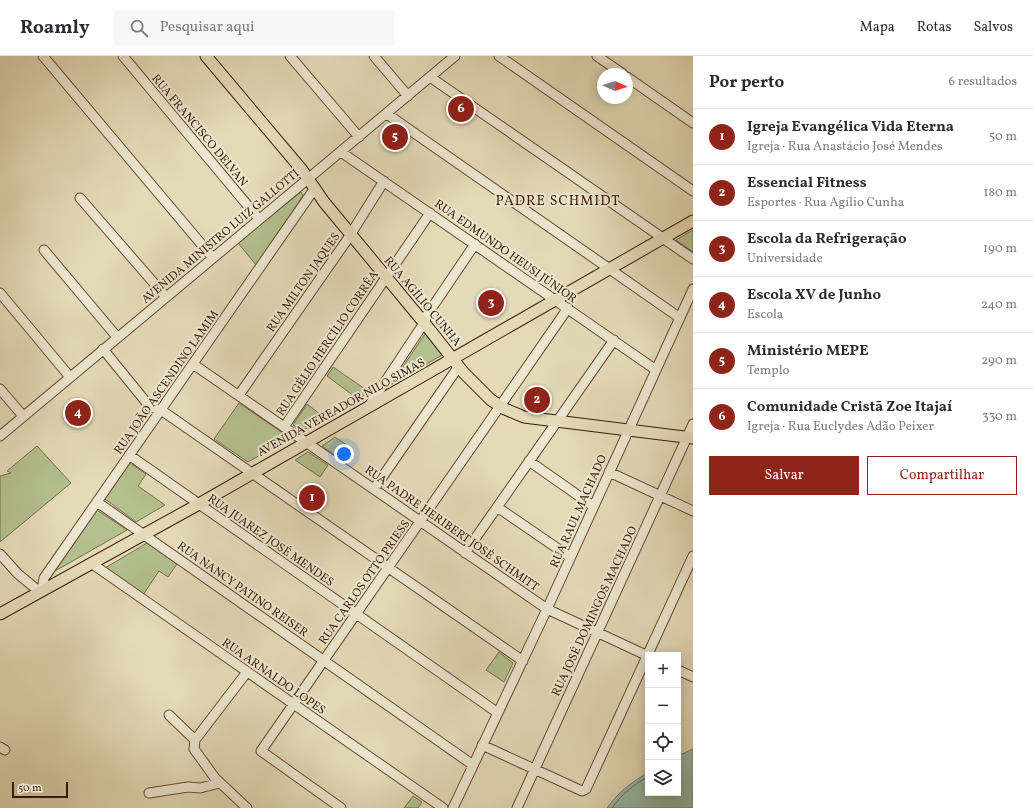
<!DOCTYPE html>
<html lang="pt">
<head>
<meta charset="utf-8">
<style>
  body { margin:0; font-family:Vollkorn,serif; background:#f7f7f7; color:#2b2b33 }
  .controls { position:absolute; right:12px; bottom:12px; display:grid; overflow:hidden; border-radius:0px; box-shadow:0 2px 10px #0003 }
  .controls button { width:36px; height:36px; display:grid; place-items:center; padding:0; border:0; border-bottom:1px solid #e1e1e2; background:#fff; color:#2b2b33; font:20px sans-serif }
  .compass { position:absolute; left:597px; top:12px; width:36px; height:36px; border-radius:50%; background:#fff; box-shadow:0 2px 10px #0003; rotate:93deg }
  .scale { position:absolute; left:12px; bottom:10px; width:56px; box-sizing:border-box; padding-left:4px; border:2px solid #3a1c07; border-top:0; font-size:11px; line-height:14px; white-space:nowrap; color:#3a1c07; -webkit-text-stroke:3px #ede7d1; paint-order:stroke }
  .you { position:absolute; left:344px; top:398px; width:14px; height:14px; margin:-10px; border:3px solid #fff; border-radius:50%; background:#1a73e8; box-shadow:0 0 0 6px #1a73e833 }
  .badge { display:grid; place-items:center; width:26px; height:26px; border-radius:50%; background:#8f2418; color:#fff; font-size:13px; font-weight:700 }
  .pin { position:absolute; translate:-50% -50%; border:2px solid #fff; box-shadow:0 1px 4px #0006 }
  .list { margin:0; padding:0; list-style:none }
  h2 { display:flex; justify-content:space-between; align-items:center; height:52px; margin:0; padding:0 16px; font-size:17px }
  h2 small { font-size:13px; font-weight:400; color:#7c7c81 }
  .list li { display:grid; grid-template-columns:26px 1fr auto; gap:12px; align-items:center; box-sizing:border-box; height:56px; padding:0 16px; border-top:1px solid #e1e1e2 }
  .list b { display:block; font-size:15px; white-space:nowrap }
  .list p { margin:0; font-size:13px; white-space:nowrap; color:#7c7c81 }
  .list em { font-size:13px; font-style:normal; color:#7c7c81 }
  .actions { display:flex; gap:8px; padding:12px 16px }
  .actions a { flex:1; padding:9px 0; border:1px solid #8f2418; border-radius:0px; text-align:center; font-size:14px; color:#8f2418 }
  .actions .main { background:#8f2418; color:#fff }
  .icon { flex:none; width:22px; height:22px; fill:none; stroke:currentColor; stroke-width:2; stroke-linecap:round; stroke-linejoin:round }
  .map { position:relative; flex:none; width:693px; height:752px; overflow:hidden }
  header { display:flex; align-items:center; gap:24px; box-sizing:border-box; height:56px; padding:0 20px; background:#fff; border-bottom:1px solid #e1e1e2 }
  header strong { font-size:19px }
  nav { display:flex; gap:22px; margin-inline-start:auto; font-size:14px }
  .search { width:280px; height:36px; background:#f7f7f7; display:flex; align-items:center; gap:10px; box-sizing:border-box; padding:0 14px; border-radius:0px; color:#7c7c81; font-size:15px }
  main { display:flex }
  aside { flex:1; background:#fff }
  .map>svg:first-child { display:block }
  .green { fill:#b4c08f; stroke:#776e4b }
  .water { fill:#97bba9; stroke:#727b68 }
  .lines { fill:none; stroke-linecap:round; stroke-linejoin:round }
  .shore { stroke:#686c58; stroke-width:1 }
  .minor-casing { stroke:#644c33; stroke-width:11 }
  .major-casing { stroke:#3a1c07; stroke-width:13 }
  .minor { stroke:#ede7d1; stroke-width:9 }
  .major { stroke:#e4dab8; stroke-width:11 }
  .labels { text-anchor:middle; stroke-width:4; stroke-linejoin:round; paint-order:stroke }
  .street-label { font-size:12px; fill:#3a1c07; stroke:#ede7d1 }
  .quarter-label { font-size:14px; letter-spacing:1px; fill:#3a1c07; stroke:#ede7d1 }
</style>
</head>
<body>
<header>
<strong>Roamly</strong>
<div class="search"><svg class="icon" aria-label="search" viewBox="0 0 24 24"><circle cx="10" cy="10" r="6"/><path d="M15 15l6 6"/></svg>Pesquisar aqui</div>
<nav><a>Mapa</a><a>Rotas</a><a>Salvos</a></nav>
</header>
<main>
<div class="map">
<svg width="693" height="752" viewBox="0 0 693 752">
  <rect width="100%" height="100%" fill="#e4dab8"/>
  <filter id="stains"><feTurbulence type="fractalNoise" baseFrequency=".005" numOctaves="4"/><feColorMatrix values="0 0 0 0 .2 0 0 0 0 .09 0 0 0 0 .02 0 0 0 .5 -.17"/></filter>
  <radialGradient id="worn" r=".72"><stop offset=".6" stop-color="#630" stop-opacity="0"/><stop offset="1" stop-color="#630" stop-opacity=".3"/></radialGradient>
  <path class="green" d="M 301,136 L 303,140 L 256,209 L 238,187 Z
    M 693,174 L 693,196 L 676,184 Z
    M 425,278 L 442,299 L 390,329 L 391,328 Z
    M 333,311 L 365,333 L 370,336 L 358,343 L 327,320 Z
    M 239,347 L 290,382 L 248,406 L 214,383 Z
    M 307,348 L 325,362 L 302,375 L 293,369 Z
    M 335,381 L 347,389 L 338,402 L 322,390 Z
    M 37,390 L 71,427 L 0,486 L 0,420 L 11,417 L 7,415 Z
    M 308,396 L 328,409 L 320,421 L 295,404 Z
    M 130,407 L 146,418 L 138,430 L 165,449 L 136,466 L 105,443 Z
    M 97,454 L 127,474 L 55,515 Z
    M 147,487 L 177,508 L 168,521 L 159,515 L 143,539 L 105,512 Z
    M 499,596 L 513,607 L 504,626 L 486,614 Z
    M 413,740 L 422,746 L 418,752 L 404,752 Z"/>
  <path class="water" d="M 693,693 L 693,752 L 607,752 C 618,737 632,725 648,717 L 648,737 L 678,737 L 678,700 Z"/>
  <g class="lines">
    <path class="shore" d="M 612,752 C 621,739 634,728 648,721"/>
    <defs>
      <path id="minor" d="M 43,0 L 213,202
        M 123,0 L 259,163
        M 290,0 L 359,81
        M 374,0 L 408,40
        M 499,0 L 693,135
        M 597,0 L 623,18
        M 430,21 L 693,203
        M 627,21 L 693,67
        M 387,58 L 680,262
        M 341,96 L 656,314
        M 80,142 L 166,241
        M 44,194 L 117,281
        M 0,237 L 70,321
        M 103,293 L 150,351 L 161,354 L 523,605
        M 193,308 L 547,553 L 648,600
        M 0,333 L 23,360
        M 239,339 L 347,184 L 384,125
        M 369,350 L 424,267 L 427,259 L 475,188
        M 284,371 L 430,157
        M 0,380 L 455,0
        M 129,399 L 498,657
        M 529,405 L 593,450
        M 609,416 L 693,455
        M 374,433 L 459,310
        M 97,446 L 473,709
        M 497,451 L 570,501
        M 465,497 L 614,284
        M 0,498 L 18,518 L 40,536
        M 91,507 L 443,752
        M 42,534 L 44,522 L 315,132
        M 678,614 L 693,621
        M 247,616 L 195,684 L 194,693 L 215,722 L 247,752
        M 169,659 L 195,684
        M 482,689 L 582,735 L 586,733 L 693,500
        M 0,691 L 5,694
        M 149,737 L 188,731 L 200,732 L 220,727
        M 341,752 L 261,695 L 568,252
        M 453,752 L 547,553 L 693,233
        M 517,752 L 693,368"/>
      <path id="major" d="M 206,0 L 302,114 L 324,146 L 430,274 L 463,316 L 491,344 L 505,353 L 524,361 L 693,382
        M 0,558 L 199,448 L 693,165"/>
    </defs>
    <use href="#minor" class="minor-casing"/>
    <use href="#major" class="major-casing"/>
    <use href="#minor" class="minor"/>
    <use href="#major" class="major"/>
  </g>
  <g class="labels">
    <g class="street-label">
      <text transform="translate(200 74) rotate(50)" y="4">RUA FRANCISCO DELVAN</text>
      <text transform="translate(220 180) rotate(-40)" y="4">AVENIDA MINISTRO LUIZ GALLOTTI</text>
      <text transform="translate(506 195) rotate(35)" y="4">RUA EDMUNDO HEUSI JÚNIOR</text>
      <text transform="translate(303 226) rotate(-55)" y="4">RUA MILTON JAQUES</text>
      <text transform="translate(423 245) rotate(50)" y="4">RUA AGÍLIO CUNHA</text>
      <text transform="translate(327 287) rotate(-56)" y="4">RUA GÉLIO HERCÍLIO CORRÊA</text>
      <text transform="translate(166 326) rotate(-55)" y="4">RUA JOÃO ASCENDINO LAMIM</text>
      <text transform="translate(341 351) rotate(-29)" y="4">AVENIDA VEREADOR NILO SIMAS</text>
      <text transform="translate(578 455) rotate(-66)" y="4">RUA RAUL MACHADO</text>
      <text transform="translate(452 472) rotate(35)" y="4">RUA PADRE HERIBERT JOSÉ SCHMITT</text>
      <text transform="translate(271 484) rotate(35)" y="4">RUA JUAREZ JOSÉ MENDES</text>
      <text transform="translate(364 526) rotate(-55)" y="4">RUA CARLOS OTTO PRIESS</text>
      <text transform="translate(243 533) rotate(35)" y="4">RUA NANCY PATINO REISER</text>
      <text transform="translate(594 555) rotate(-65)" y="4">RUA JOSÉ DOMINGOS MACHADO</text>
      <text transform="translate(274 620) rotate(35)" y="4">RUA ARNALDO LOPES</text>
    </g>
    <g class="quarter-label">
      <text x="558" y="149">PADRE SCHMIDT</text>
    </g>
  </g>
  <rect width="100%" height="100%" filter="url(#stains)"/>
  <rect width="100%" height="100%" fill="url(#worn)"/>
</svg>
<div class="controls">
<button>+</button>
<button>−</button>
<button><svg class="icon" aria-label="locate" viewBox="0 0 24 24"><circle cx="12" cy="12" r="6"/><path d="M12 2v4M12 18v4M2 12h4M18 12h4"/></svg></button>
<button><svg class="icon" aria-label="layers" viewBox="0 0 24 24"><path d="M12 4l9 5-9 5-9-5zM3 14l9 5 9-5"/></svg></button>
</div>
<svg class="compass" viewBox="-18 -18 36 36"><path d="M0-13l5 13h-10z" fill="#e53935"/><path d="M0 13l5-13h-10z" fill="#7c7c81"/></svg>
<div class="scale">50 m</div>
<div class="you"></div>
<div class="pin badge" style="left:312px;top:442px">1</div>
<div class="pin badge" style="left:537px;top:344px">2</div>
<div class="pin badge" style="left:491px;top:247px">3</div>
<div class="pin badge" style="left:78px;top:357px">4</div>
<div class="pin badge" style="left:395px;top:81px">5</div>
<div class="pin badge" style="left:461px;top:53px">6</div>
</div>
<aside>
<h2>Por perto<small>6 resultados</small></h2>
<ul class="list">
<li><span class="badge">1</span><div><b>Igreja Evangélica Vida Eterna</b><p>Igreja · Rua Anastácio José Mendes</p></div><em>50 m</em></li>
<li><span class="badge">2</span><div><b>Essencial Fitness</b><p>Esportes · Rua Agílio Cunha</p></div><em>180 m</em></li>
<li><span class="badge">3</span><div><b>Escola da Refrigeração</b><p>Universidade</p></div><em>190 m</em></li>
<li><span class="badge">4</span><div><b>Escola XV de Junho</b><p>Escola</p></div><em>240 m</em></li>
<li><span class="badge">5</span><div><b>Ministério MEPE</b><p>Templo</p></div><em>290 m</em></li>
<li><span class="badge">6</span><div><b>Comunidade Cristã Zoe Itajaí</b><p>Igreja · Rua Euclydes Adão Peixer</p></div><em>330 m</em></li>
</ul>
<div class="actions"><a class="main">Salvar</a><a>Compartilhar</a></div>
</aside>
</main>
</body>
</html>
